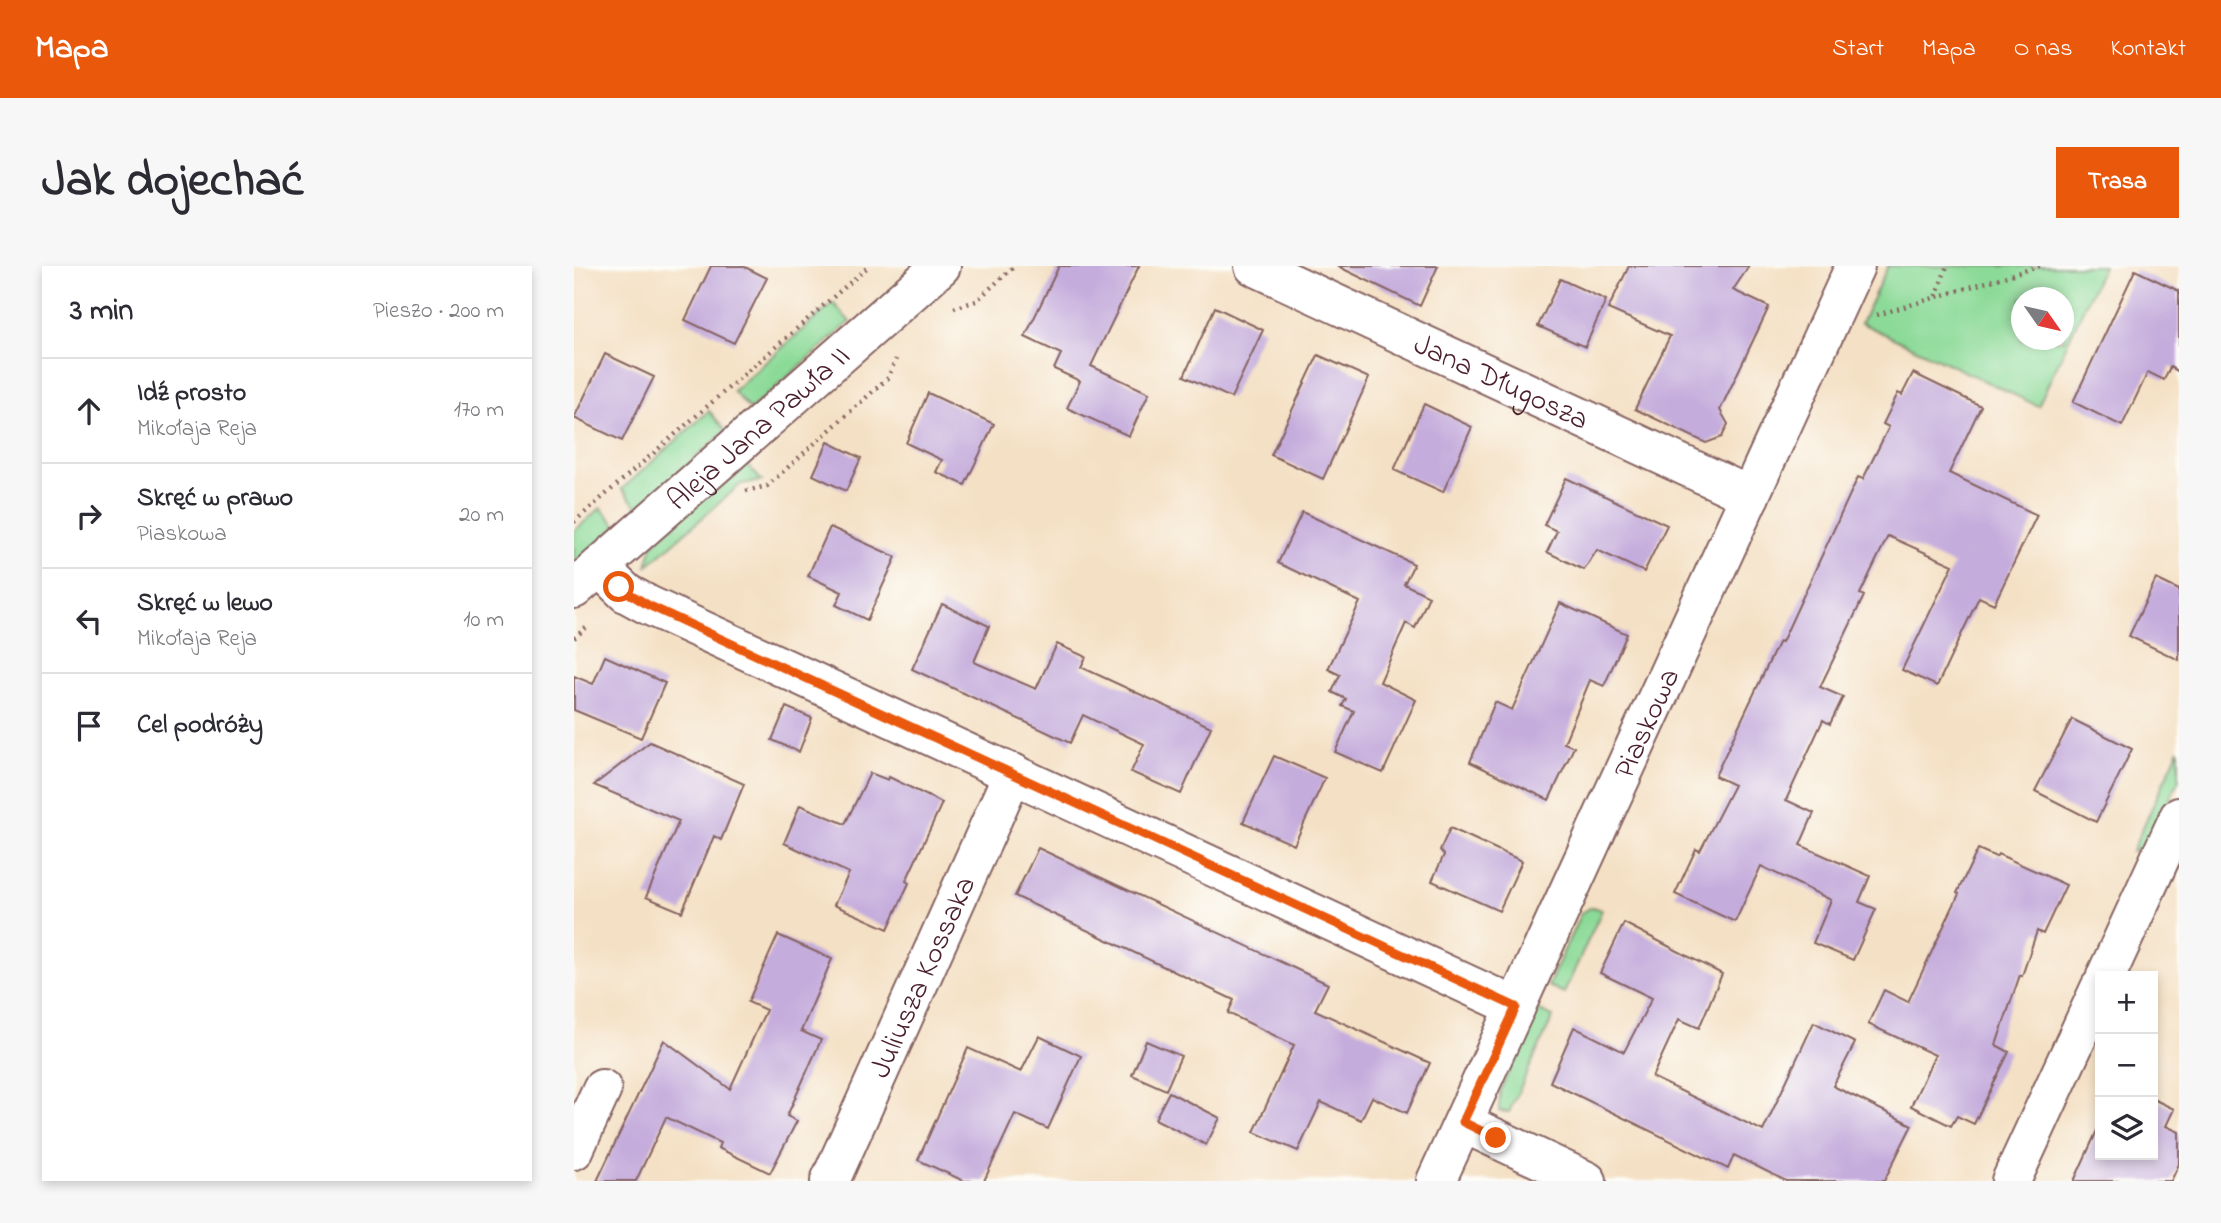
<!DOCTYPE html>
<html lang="pl">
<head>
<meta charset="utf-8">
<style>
  body { margin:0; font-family:"Indie Flower",sans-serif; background:#f7f7f7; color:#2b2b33 }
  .controls { position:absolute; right:21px; bottom:21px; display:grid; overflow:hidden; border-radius:0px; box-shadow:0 4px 10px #0003 }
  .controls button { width:63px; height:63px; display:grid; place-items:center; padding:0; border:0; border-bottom:2px solid #e1e1e2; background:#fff; color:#2b2b33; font:35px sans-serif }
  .compass { position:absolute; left:1437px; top:21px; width:63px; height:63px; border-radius:50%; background:#fff; box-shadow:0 4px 10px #0003; rotate:124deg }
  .stop { position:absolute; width:21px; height:21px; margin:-16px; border:5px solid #ea580c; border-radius:50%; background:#fff }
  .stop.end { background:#ea580c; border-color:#fff; box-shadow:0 2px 7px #0008 }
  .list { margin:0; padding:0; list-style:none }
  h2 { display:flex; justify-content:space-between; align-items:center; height:91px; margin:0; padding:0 28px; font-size:30px }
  h2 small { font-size:23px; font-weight:400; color:#7c7c81 }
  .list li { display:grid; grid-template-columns:46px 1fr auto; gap:21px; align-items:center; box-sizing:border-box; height:105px; padding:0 28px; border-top:2px solid #e1e1e2 }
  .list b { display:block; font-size:26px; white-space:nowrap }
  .list p { margin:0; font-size:23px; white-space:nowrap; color:#7c7c81 }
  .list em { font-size:23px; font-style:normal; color:#7c7c81 }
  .icon { flex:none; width:38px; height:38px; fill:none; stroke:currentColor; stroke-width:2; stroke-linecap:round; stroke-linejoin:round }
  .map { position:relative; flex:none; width:1605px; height:915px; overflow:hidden; border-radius:0px }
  header { display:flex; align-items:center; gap:42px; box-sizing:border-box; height:98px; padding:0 35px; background:#ea580c; color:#fff }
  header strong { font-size:33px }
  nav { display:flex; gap:38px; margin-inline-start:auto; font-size:24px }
  .intro { display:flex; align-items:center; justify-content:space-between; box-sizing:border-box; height:168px; padding:0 42px }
  h1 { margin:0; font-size:49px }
  .button { padding:18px 32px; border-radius:0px; background:#ea580c; color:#fff; font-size:24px; font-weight:700 }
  main { display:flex; gap:42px; padding:0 42px }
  aside { flex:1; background:#fff; border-radius:0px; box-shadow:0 4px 10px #0003 }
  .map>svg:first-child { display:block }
  .green { fill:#8cda98; stroke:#6b7c62; stroke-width:2; fill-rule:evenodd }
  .building { fill:#c4acdc }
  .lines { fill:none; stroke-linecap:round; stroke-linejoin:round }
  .minor-casing { stroke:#866361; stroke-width:42 }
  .path { stroke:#866361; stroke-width:4.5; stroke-dasharray:2 5; stroke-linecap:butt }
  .minor { stroke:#fff; stroke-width:38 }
  .route { stroke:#ea580c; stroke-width:9 }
  .labels { text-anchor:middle; stroke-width:5; stroke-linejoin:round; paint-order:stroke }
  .street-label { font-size:30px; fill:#4a1f2b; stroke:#fdfcf7 }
</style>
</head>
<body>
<header>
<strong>Mapa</strong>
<nav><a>Start</a><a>Mapa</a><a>O nas</a><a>Kontakt</a></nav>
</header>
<div class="intro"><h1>Jak dojechać</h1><a class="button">Trasa</a></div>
<main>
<aside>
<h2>3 min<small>Pieszo · 200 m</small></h2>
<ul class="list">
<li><svg class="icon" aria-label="ahead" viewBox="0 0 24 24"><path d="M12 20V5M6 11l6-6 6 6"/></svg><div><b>Idź prosto</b><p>Mikołaja Reja</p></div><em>170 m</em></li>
<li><svg class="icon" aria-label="right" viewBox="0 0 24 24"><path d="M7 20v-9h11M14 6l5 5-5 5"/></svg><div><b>Skręć w prawo</b><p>Piaskowa</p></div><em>20 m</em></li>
<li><svg class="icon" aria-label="left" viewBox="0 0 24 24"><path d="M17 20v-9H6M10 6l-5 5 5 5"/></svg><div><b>Skręć w lewo</b><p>Mikołaja Reja</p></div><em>10 m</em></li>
<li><svg class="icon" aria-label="arrive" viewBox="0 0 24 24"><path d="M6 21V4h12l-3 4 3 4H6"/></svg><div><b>Cel podróży</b></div></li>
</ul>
</aside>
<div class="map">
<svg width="1605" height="915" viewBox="0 0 1605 915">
  <rect width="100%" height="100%" fill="#fdfcf7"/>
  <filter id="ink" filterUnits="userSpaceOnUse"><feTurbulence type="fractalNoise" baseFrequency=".0143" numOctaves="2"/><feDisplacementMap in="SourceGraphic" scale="14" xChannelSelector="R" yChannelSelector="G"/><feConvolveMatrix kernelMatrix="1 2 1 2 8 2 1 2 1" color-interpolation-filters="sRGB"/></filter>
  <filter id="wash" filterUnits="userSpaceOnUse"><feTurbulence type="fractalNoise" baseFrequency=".00686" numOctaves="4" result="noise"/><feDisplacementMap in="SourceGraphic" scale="28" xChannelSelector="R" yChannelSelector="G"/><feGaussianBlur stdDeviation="1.57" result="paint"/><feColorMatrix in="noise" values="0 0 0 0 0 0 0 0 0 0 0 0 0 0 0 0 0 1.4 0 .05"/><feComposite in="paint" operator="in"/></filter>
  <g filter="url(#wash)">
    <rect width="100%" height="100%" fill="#f4e0c4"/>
    <path class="green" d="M 1314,0 L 1529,0 L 1464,140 L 1287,57 ZM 1448,32 L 1490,32 L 1490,74 L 1448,74 Z
      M 259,37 L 276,56 L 176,144 L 159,125 Z
      M 135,145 L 152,165 L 64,242 L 48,223 Z
      M 171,196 L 188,215 L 167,218 L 73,300 L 79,278 Z
      M 27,242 L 43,260 L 0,298 L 0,265 Z
      M 1605,483 L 1605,513 L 1573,582 L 1558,585 Z
      M 1018,641 L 1028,644 L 990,727 L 974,720 L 1007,647 Z
      M 963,744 L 979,751 L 935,846 L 925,845 L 926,825 Z"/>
    <g id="blocks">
      <path class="building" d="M 137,0 L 169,0 L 193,12 L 160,77 L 111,54 Z
        M 485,0 L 565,0 L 517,100 L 575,127 L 555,170 L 493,142 L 506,115 L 480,103 L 487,88 L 451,71 Z
        M 763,0 L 864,0 L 846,40 Z
        M 1055,0 L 1175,0 L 1159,24 L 1195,41 L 1146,144 L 1154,158 L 1148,171 L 1132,177 L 1061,143 L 1096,70 L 1034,43 Z
        M 1561,4 L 1605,25 L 1605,106 L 1596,101 L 1590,114 L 1574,106 L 1548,160 L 1499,136 Z
        M 986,13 L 1032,34 L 1011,81 L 964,60 Z
        M 641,41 L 689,64 L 657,132 L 610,110 Z
        M 31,88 L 80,111 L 48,175 L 0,152 Z
        M 744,89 L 795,112 L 749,213 L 697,189 Z
        M 1339,107 L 1407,140 L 1375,207 L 1463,249 L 1420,338 L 1405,331 L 1363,420 L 1328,404 L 1379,299 L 1314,270 L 1286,328 L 1290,330 L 1246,421 L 1269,431 L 1256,458 L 1249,454 L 1212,534 L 1240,547 L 1226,579 L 1296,610 L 1285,636 L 1302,643 L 1279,694 L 1239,677 L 1257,634 L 1187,600 L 1161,656 L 1101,628 L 1122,583 L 1126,585 L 1160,519 L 1141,510 L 1205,375 L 1208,376 L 1284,211 L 1289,213 L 1315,161 L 1309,158 L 1324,127 L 1328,129 Z
        M 354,127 L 420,158 L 391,219 L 362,206 L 368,194 L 332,177 Z
        M 850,138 L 898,161 L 869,226 L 820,204 Z
        M 254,176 L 287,192 L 272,225 L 239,209 Z
        M 992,212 L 1093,259 L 1070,306 L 1023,284 L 1010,304 L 973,286 L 983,265 L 970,259 Z
        M 728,246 L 840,298 L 830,318 L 855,330 L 841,362 L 832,357 L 806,416 L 842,434 L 809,507 L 761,486 L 780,445 L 768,440 L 772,433 L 758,426 L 766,409 L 754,403 L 786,336 L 704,297 Z
        M 256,261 L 322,291 L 293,354 L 262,339 L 268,326 L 234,310 Z
        M 1582,313 L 1605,324 L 1605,394 L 1555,370 Z
        M 986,337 L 1053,368 L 1030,420 L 1016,414 L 990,477 L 1000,481 L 975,534 L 896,496 L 921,436 L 938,444 Z
        M 368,338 L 415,360 L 400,396 L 462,423 L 483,378 L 512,391 L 507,401 L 637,461 L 607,528 L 557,506 L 570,478 L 509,449 L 496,477 L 338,403 Z
        M 31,390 L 91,417 L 67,472 L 0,444 L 0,410 L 19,418 Z
        M 212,441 L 238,452 L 225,486 L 198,474 Z
        M 1498,453 L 1558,483 L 1522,556 L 1461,525 Z
        M 76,476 L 170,518 L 147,574 L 140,570 L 108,646 L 72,631 L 105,555 L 20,519 Z
        M 700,490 L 751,512 L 720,579 L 669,556 Z
        M 296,507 L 314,514 L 315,511 L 368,537 L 332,615 L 335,617 L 314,663 L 260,639 L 275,607 L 210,577 L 226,539 L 271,558 Z
        M 876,562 L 948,595 L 925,645 L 858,615 L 870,589 L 866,584 Z
        M 464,582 L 754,718 L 741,744 L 856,797 L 833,847 L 798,831 L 787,854 L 747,836 L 724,885 L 680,866 L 720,779 L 654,747 L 660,734 L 441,630 Z
        M 1404,583 L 1422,591 L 1424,588 L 1492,619 L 1469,668 L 1463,665 L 1448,710 L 1446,709 L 1422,779 L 1435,786 L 1400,858 L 1383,850 L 1377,860 L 1337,840 L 1361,789 L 1294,758 L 1310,724 L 1334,736 L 1385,628 L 1383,627 Z
        M 1050,657 L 1148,708 L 1125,762 L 1105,753 L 1078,811 L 1189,865 L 1240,756 L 1281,777 L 1259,820 L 1338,859 L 1310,915 L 1212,915 L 1160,889 L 1154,903 L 976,816 L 1000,761 L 1050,786 L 1078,732 L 1026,707 Z
        M 204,669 L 258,693 L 227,765 L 247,774 L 213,850 L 223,855 L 196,907 L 144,882 L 146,877 L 92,851 L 62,915 L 23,915 L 90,774 L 156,823 L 192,744 L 174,736 Z
        M 465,770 L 507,790 L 474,863 L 441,848 L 410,915 L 390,915 L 344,894 L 394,782 L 447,806 Z
        M 572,775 L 607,790 L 592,824 L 558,809 Z
        M 595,826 L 646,852 L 632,879 L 581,853 Z
        M 1579,833 L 1600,843 L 1592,860 L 1605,866 L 1605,898 L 1597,915 L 1500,915 L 1526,858 L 1526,889 L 1579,889 Z"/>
    </g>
  </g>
  <g filter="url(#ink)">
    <use href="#blocks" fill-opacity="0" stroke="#866361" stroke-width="2"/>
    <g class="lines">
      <defs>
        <g id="minor">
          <path id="s1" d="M 680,0 L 1176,230"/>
          <path d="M 25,301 L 52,327 L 74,339 L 942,741"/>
          <path id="s2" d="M 0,323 L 367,0"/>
          <path d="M 1532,710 L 1605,551"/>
          <path d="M 889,857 L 1013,915"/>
          <path d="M 0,884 L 28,823"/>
          <path id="s3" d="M 256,915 L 439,507"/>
          <path id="s4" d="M 862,915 L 1281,0"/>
          <path d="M 1437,915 L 1526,722"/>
        </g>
      </defs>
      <use href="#minor" class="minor-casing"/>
      <path class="path" d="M 1362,30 L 1373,0
        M 380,42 L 402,35 L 441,0
        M 1303,49 L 1466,0
        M 172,225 L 193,220 L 314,112 L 322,93
        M 0,256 L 295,0
        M 0,372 L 12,362"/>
      <use href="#minor" class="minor"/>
    </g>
  </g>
  <g class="lines" filter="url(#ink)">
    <path class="route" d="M 45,321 L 74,339 L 942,741 L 889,856 L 922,872"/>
  </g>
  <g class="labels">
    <g class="street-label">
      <text dy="10" stroke="none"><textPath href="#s1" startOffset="273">Jana Długosza</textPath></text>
      <text dy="10" stroke="none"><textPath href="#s2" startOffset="245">Aleja Jana Pawła II</textPath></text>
      <text dy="10" stroke="none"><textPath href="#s4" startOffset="504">Piaskowa</textPath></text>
      <text dy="10" stroke="none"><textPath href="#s3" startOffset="224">Juliusza Kossaka</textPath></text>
    </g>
  </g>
</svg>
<div class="controls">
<button>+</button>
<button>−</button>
<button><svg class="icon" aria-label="layers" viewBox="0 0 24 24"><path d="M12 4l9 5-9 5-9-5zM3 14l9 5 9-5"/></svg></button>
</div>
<svg class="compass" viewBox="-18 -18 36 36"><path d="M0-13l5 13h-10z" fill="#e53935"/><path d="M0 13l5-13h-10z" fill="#7c7c81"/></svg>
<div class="stop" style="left:45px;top:321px"></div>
<div class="stop end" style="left:922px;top:872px"></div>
</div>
</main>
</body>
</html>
